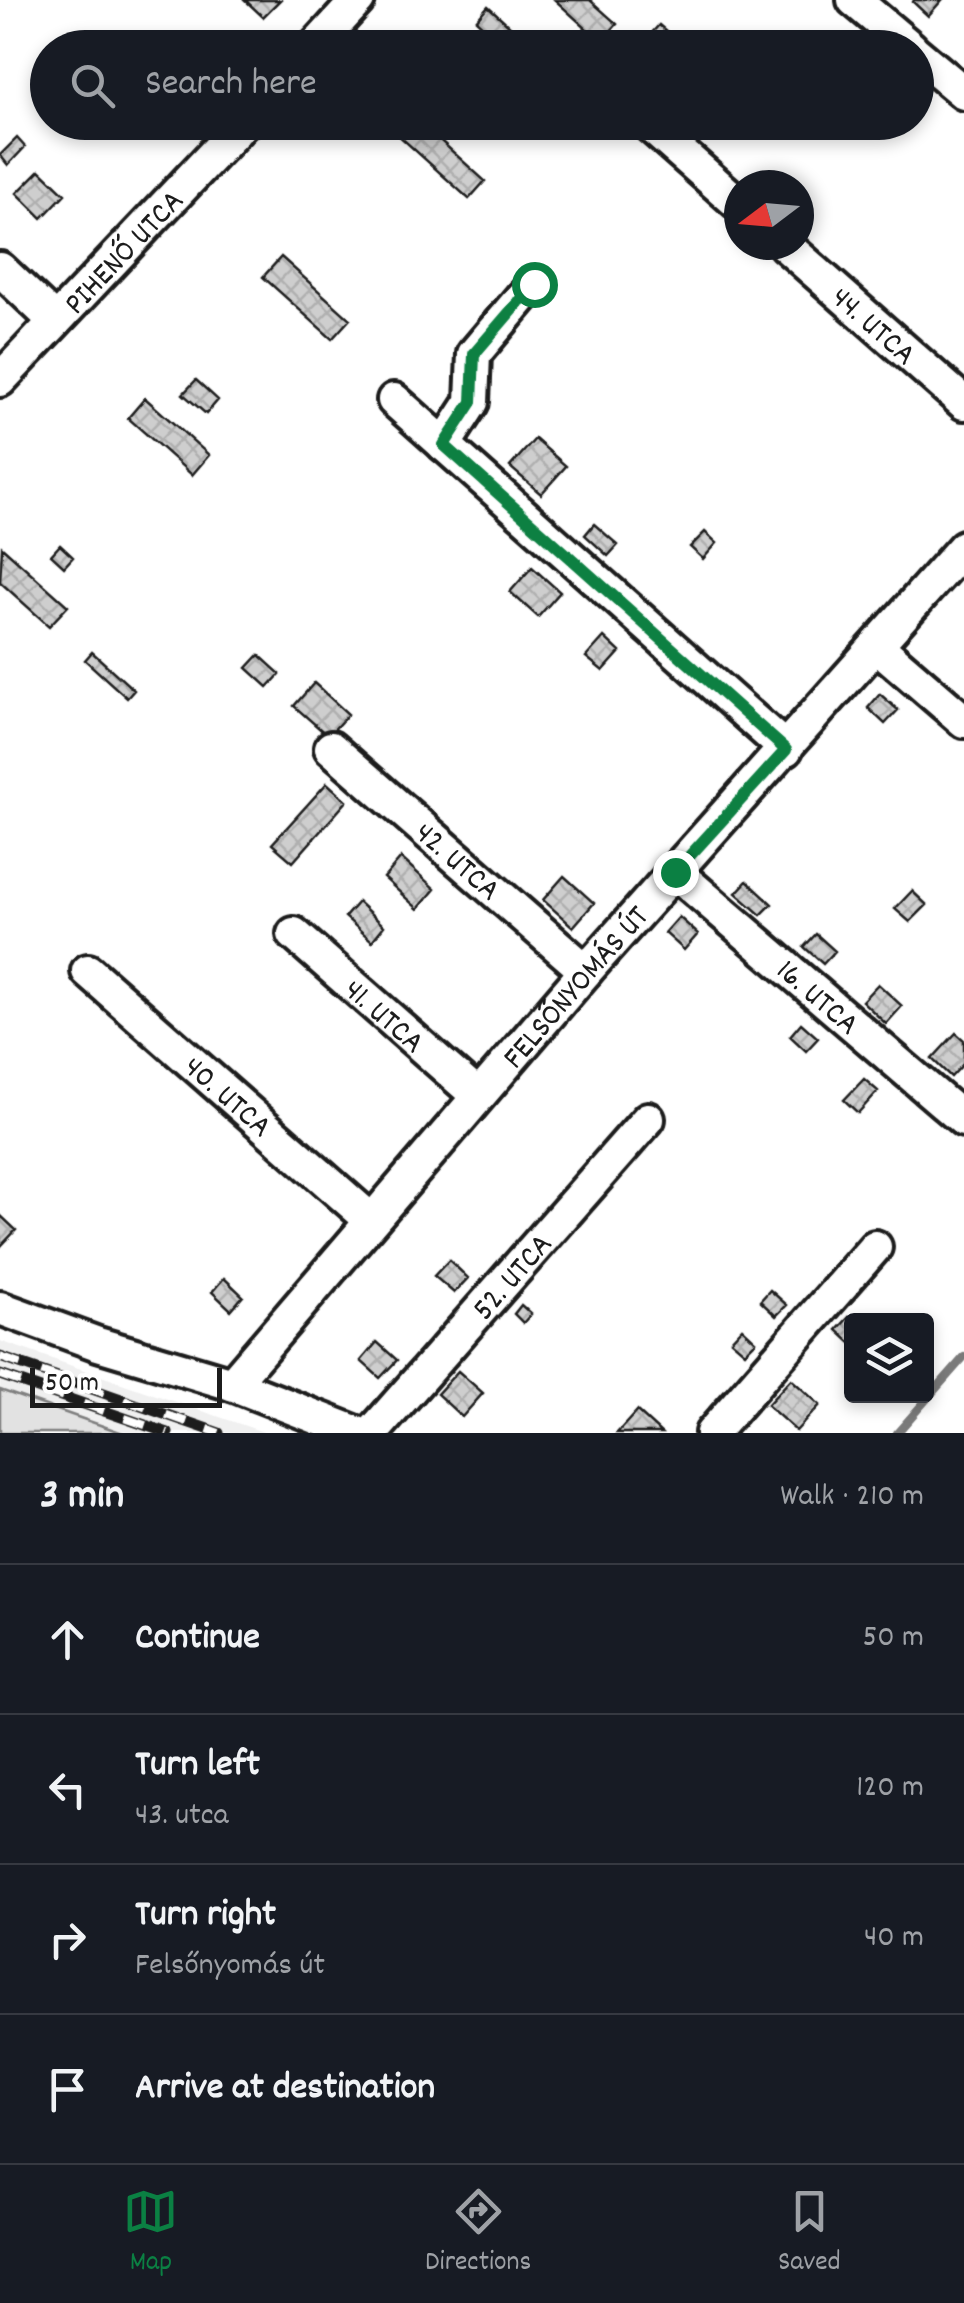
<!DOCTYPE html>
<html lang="en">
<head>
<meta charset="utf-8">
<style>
  body { margin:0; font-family:Dekko,sans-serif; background:#20242c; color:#f1f3f6 }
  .controls { position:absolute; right:30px; bottom:30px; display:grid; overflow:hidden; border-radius:10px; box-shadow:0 5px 15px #0003 }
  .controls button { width:90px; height:90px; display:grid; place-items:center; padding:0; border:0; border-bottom:2px solid #363941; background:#171b24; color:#f1f3f6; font:50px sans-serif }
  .compass { position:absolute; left:724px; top:170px; width:90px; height:90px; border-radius:50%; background:#171b24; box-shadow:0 5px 15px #0003; rotate:254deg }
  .scale { position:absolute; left:30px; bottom:25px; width:192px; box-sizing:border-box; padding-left:10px; border:5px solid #1c1c1c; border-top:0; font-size:28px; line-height:35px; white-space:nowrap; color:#1c1c1c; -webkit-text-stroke:8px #fff; paint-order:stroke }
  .stop { position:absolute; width:30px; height:30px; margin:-22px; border:8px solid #0b8043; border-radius:50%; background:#fff }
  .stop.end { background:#0b8043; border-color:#fff; box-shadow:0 2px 10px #0008 }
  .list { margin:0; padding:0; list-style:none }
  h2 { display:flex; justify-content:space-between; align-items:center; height:130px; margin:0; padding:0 40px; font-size:42px }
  h2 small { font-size:32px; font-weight:400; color:#9ea1a6 }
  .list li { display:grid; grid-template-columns:65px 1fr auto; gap:30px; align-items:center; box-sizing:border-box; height:150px; padding:0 40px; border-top:2px solid #363941 }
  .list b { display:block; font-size:38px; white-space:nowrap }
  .list p { margin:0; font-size:32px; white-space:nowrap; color:#9ea1a6 }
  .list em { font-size:32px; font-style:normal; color:#9ea1a6 }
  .icon { flex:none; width:55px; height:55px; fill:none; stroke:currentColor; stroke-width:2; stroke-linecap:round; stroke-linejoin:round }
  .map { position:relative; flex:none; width:964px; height:1433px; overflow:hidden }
  .search { position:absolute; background:#171b24; box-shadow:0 5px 15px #0003; left:30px; right:30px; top:30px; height:110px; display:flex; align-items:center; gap:25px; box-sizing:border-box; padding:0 35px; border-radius:55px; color:#9ea1a6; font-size:38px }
  .sheet { height:730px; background:#171b24 }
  nav { display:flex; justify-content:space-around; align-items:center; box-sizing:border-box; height:140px; border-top:2px solid #363941; background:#171b24; font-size:28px; color:#9ea1a6 }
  nav a { display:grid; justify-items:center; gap:5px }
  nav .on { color:#0b8043 }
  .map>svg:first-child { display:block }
  .built { fill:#f0f0f0 }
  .green { fill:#e2e2e2; stroke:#7f7f7f; stroke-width:2.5 }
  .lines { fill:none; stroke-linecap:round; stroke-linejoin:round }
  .stream { stroke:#7a7a7a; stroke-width:8 }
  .building { fill:url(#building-cross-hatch); stroke:#1c1c1c; stroke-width:2.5 }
  .minor-casing { stroke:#1c1c1c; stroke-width:40 }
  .minor { stroke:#fff; stroke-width:32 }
  .rail-casing { stroke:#1c1c1c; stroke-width:11 }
  .rail { stroke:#fff; stroke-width:8; stroke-dasharray:22; stroke-linecap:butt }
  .route { stroke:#0b8043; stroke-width:12 }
  .labels { text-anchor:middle; stroke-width:8; stroke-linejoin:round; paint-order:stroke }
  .street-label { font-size:32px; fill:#1c1c1c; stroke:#fff }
</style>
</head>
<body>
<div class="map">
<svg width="964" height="1433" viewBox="0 0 964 1433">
  <defs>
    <pattern id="building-cross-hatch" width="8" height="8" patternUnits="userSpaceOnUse" patternTransform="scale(2.5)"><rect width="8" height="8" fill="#cecece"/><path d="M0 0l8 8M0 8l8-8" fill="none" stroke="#b0b0b0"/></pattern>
  </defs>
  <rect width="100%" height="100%" fill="#fff"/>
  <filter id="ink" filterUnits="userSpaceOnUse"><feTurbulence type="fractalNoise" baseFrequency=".01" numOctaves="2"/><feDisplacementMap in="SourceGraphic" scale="20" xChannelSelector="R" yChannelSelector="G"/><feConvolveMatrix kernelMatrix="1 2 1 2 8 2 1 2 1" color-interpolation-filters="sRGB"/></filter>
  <g filter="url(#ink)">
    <path class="built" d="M 0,1341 L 266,1433 L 123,1433 L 0,1390 Z"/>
    <path class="green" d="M 0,1390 L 123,1433 L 0,1433 Z"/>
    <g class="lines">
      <path class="stream" d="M 897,1433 L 964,1357"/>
    </g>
    <path class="building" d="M 245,0 L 280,0 L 263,17 Z
      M 555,0 L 590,0 L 617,24 L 601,42 Z
      M 914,0 L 942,0 L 928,16 L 913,2 Z
      M 488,6 L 524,39 L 517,48 L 507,48 L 476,20 Z
      M 659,25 L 672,36 L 663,46 L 650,35 Z
      M 407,122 L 420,122 L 485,181 L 469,199 L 397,134 Z
      M 17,138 L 25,147 L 8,165 L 0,155 Z
      M 40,170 L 65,194 L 42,218 L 17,193 Z
      M 281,257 L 350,319 L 332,339 L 263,277 Z
      M 196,380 L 218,400 L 206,414 L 183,394 Z
      M 145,398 L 209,455 L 192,475 L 128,418 Z
      M 535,439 L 566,466 L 541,494 L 510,467 Z
      M 594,524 L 618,545 L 608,556 L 585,535 Z
      M 705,532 L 717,543 L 703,559 L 690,547 Z
      M 60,545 L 73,557 L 64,567 L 51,555 Z
      M 2,547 L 68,606 L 49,626 L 0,582 Z
      M 532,567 L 560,592 L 538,617 L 510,592 Z
      M 604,637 L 620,652 L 603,671 L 586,657 Z
      M 92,652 L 134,690 L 127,698 L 85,660 Z
      M 259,655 L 280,674 L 268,687 L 247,668 Z
      M 314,683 L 348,714 L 328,736 L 294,706 Z
      M 880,694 L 898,710 L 885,724 L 868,708 Z
      M 327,783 L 347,801 L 293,862 L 272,844 Z
      M 401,858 L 435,889 L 418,909 L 384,878 Z
      M 564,876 L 594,903 L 573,927 L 543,900 Z
      M 747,881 L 772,904 L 761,915 L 736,893 Z
      M 912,891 L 927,905 L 910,922 L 895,909 Z
      M 358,902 L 384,926 L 372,941 L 345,917 Z
      M 679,917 L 698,934 L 684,950 L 665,933 Z
      M 816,934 L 835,951 L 823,964 L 804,947 Z
      M 878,984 L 902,1006 L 886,1024 L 862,1001 Z
      M 801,1023 L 818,1038 L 806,1051 L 790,1036 Z
      M 956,1033 L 964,1040 L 964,1063 L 951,1077 L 932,1059 Z
      M 864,1079 L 878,1091 L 858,1113 L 844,1100 Z
      M 0,1215 L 16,1230 L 0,1247 Z
      M 449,1260 L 468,1278 L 454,1293 L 434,1276 Z
      M 224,1278 L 243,1296 L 231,1310 L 212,1292 Z
      M 770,1290 L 787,1305 L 776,1316 L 760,1301 Z
      M 521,1305 L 531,1314 L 523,1323 L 514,1314 Z
      M 849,1317 L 853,1320 L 852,1344 L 837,1330 Z
      M 742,1328 L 756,1341 L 745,1352 L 731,1340 Z
      M 377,1342 L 397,1360 L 380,1378 L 361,1361 Z
      M 458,1371 L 483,1393 L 462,1417 L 437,1394 Z
      M 791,1379 L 820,1405 L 796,1431 L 767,1405 Z
      M 637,1411 L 661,1433 L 617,1433 Z"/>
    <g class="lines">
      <defs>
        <g id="minor">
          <path d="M 854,0 L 911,48"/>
          <path d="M 314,48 L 358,0"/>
          <path d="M 916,53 L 964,93"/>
          <path d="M 646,122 L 739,204"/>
          <path id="s1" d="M 785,245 L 964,403"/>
          <path d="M 0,269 L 55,321"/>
          <path id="s2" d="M 0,380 L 244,122"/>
          <path d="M 394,400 L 786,749"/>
          <path d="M 444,445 L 472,402 L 474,354 L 533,284"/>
          <path d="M 877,646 L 964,721"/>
          <path id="s3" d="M 331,748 L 586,971"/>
          <path id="s4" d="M 675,872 L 964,1120"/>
          <path id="s5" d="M 294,934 L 478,1096"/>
          <path id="s6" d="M 88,971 L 371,1220"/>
          <path d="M 0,1308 L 98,1344 L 232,1384 L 357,1433"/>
          <path id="s7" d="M 232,1384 L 586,971 L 964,547"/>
          <path id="s8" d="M 372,1433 L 648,1119"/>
          <path d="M 712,1433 L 875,1247"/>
        </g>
      </defs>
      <use href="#minor" class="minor-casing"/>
      <use href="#minor" class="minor"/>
      <defs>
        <path id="rail" d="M 0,1357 L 219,1433
          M 0,1375 L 168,1433"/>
      </defs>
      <use href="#rail" class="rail-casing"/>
      <use href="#rail" class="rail"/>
    </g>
  </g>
  <g class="lines" filter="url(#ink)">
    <path class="route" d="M 534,284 L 474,354 L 472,402 L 444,445 L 786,750 L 675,872"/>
  </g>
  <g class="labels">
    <g class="street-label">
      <text dy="11" stroke="none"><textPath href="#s2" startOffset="178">PIHENŐ UTCA</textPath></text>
      <text dy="11" stroke="none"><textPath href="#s1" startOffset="120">44. UTCA</textPath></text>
      <text dy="11" stroke="none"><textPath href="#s3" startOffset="170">42. UTCA</textPath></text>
      <text dy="11" stroke="none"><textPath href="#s7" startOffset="525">FELSŐNYOMÁS ÚT</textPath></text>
      <text dy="11" stroke="none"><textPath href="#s4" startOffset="190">16. UTCA</textPath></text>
      <text dy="11" stroke="none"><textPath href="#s5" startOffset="122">41. UTCA</textPath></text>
      <text dy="11" stroke="none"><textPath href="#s6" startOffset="188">40. UTCA</textPath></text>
      <text dy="11" stroke="none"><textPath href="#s8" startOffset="210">52. UTCA</textPath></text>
    </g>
  </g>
</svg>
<div class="controls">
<button><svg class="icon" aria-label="layers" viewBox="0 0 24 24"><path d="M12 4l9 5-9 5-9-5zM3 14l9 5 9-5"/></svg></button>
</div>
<svg class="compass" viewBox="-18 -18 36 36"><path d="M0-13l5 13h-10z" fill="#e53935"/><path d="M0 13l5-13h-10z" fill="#9ea1a6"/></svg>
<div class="scale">50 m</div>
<div class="stop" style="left:534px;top:284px"></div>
<div class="stop end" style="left:675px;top:872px"></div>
<div class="search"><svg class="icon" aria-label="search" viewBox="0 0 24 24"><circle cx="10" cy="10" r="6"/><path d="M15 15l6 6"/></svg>Search here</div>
</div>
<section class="sheet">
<h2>3 min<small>Walk · 210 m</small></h2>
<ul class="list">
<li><svg class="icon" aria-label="ahead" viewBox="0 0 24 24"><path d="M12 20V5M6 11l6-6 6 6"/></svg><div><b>Continue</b></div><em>50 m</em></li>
<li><svg class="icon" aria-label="left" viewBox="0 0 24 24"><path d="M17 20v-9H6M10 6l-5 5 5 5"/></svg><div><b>Turn left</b><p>43. utca</p></div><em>120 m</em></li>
<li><svg class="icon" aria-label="right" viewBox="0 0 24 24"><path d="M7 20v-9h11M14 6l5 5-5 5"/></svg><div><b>Turn right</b><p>Felsőnyomás út</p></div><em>40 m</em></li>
<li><svg class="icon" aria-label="arrive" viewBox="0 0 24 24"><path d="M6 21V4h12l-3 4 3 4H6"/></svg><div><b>Arrive at destination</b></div></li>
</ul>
</section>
<nav>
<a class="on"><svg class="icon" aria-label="map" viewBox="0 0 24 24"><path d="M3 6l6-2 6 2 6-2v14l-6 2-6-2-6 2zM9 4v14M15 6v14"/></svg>Map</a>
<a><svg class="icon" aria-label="directions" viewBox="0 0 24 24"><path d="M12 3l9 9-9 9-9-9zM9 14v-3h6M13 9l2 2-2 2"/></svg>Directions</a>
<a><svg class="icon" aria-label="saved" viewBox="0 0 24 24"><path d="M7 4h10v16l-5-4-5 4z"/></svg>Saved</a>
</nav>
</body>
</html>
